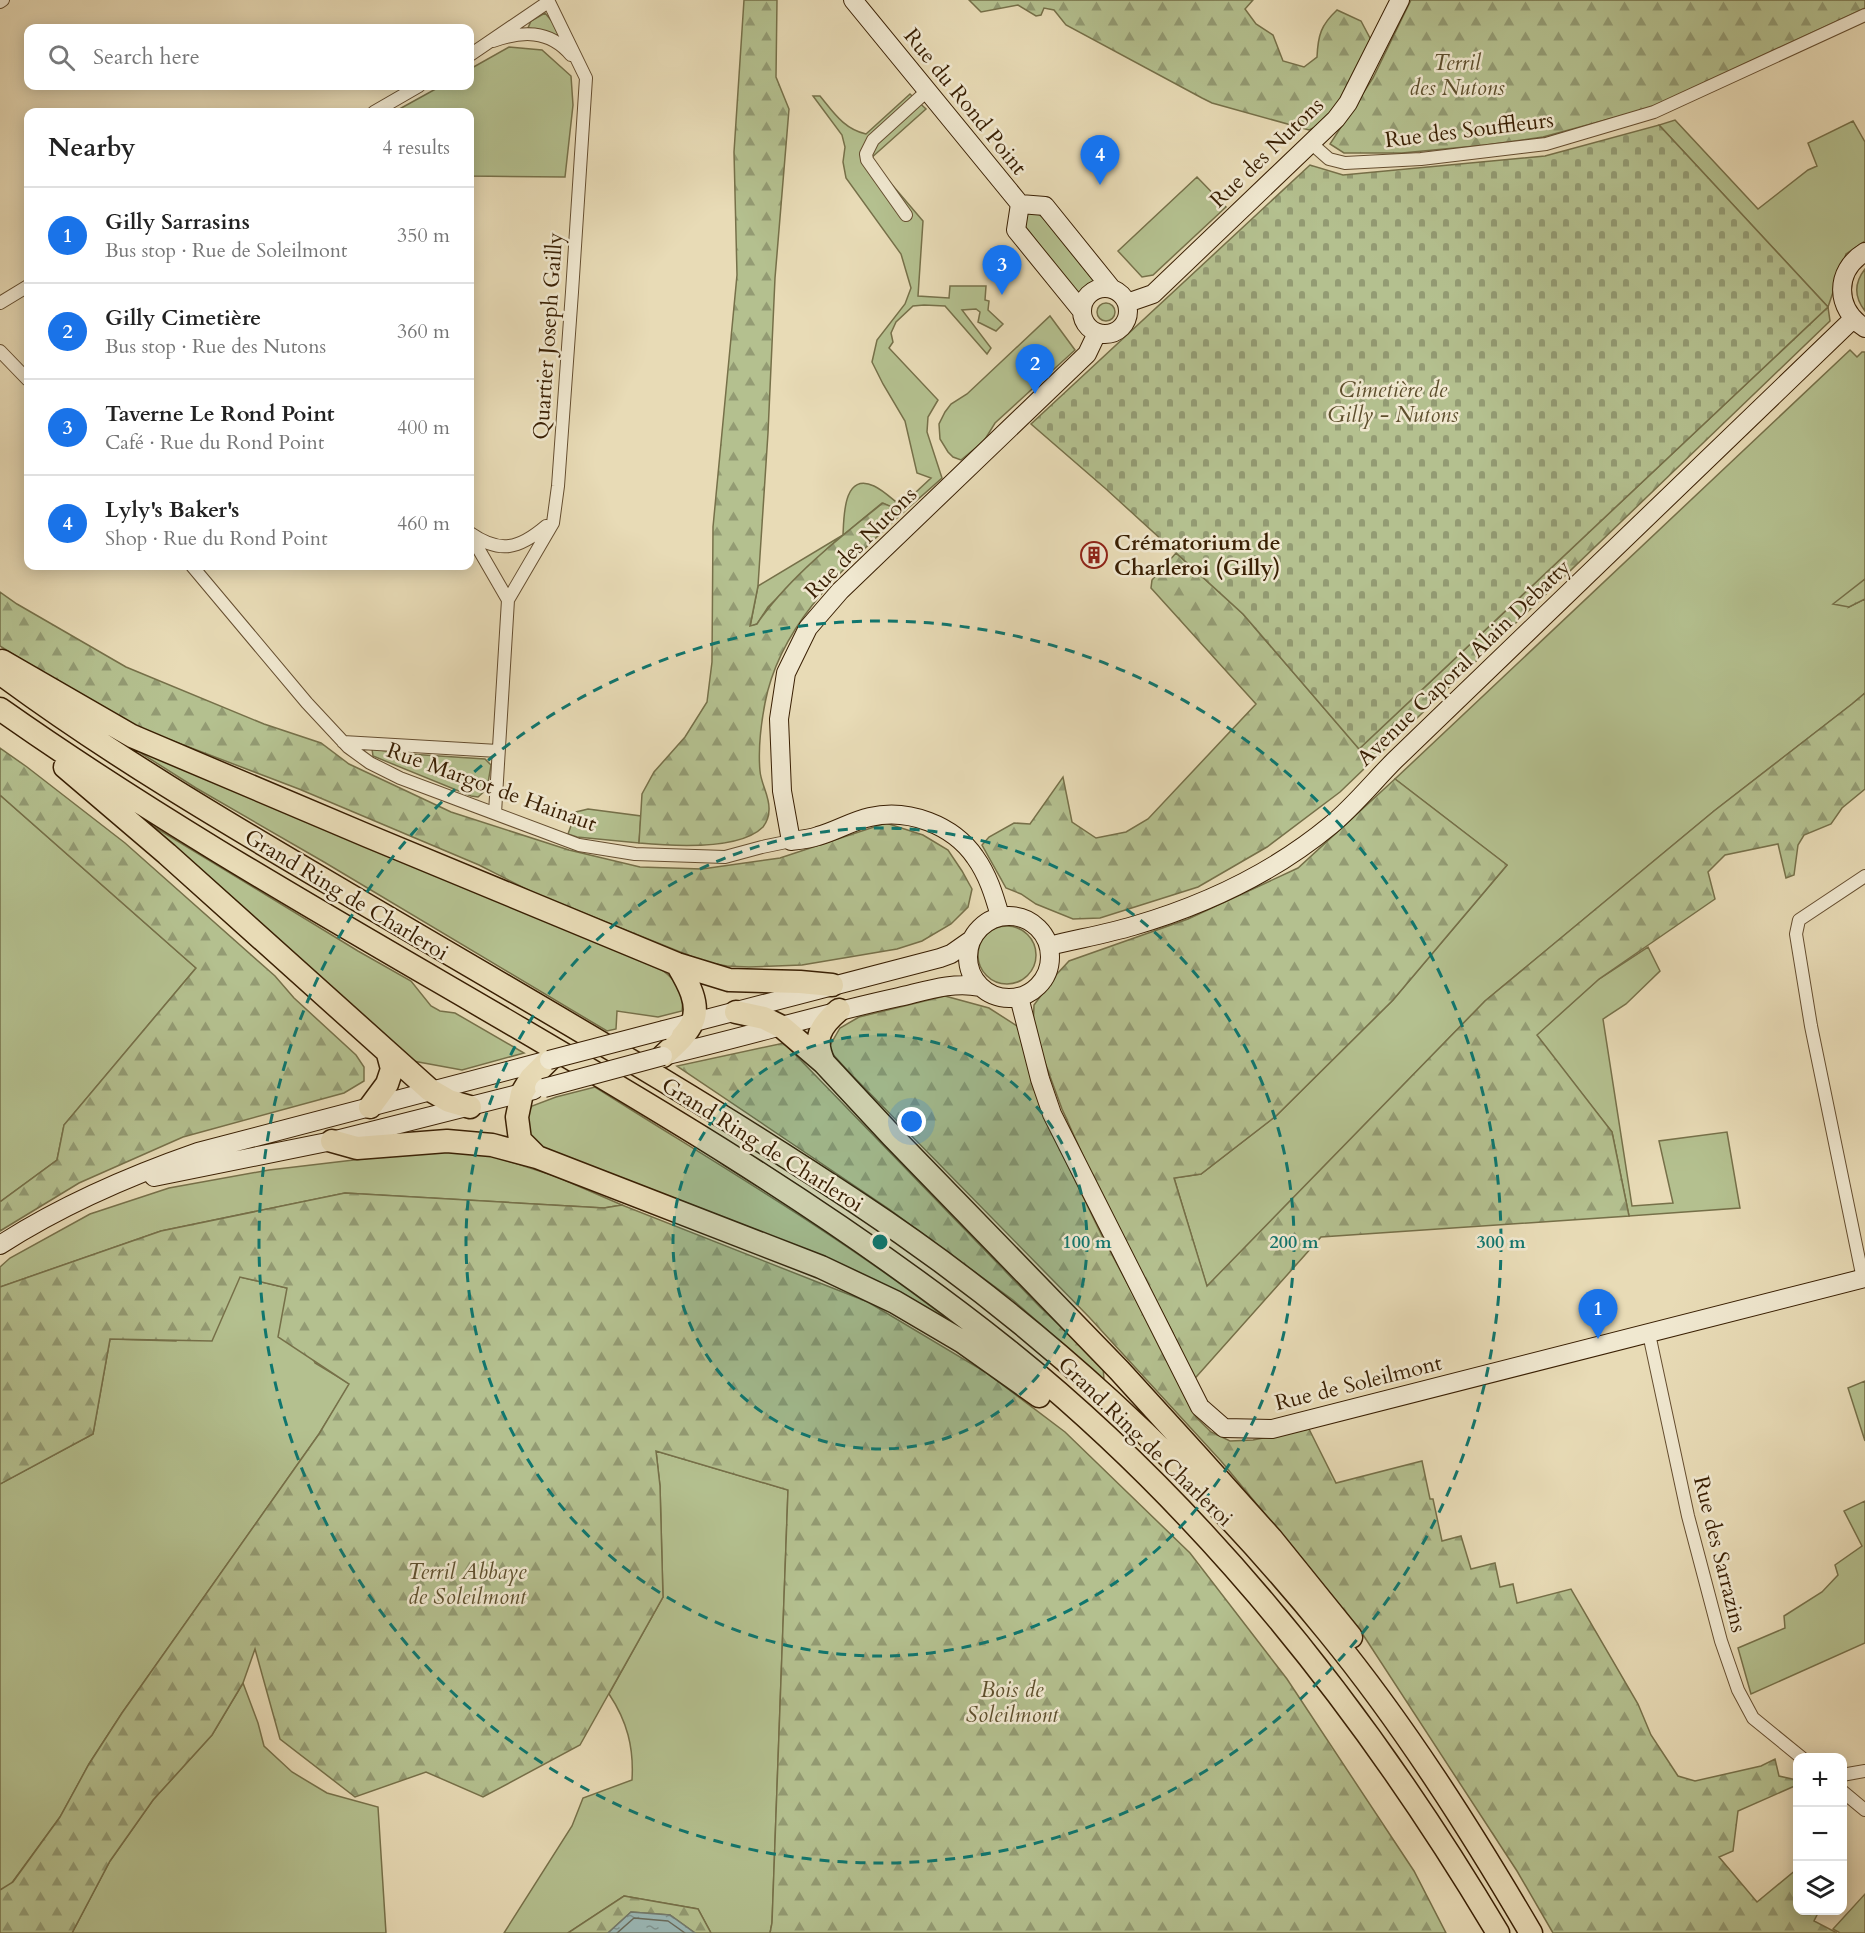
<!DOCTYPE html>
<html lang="en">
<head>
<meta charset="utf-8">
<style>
  body { margin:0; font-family:Cardo,serif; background:#f2f2f2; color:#222 }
  .controls { position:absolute; right:18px; bottom:18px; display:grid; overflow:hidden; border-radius:12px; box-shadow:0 3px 15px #0003 }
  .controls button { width:54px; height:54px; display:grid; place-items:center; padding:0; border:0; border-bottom:2px solid #e0e0e0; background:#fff; color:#222; font:30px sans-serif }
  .you { position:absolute; left:912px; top:1122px; width:21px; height:21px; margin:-15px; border:4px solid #fff; border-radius:50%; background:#1a73e8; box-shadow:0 0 0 9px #1a73e833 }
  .badge { display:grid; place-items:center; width:39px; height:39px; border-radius:50%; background:#1a73e8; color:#fff; font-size:20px; font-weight:700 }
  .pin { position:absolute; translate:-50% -50px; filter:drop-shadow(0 2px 3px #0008) }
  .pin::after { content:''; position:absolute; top:32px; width:21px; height:18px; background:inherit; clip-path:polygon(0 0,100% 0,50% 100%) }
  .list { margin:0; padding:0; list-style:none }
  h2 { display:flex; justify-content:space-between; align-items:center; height:78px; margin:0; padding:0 24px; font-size:26px }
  h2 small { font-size:20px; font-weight:400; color:#767676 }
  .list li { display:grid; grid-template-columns:39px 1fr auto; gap:18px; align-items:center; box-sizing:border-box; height:96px; padding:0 24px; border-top:2px solid #e0e0e0 }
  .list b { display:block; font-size:22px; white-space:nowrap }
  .list p { margin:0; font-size:20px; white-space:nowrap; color:#767676 }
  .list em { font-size:20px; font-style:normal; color:#767676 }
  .icon { flex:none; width:33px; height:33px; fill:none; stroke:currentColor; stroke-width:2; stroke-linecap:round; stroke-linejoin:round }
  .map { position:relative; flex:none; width:1865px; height:1933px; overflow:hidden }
  .search { position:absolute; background:#fff; box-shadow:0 3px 15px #0003; left:24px; top:24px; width:450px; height:66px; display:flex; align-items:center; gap:15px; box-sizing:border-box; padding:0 21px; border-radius:12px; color:#767676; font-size:22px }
  .panel { position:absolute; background:#fff; box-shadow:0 3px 15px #0003; left:24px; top:108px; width:450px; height:462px; border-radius:12px }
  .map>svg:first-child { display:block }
  .green { fill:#b4c08f; stroke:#767049; stroke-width:1.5 }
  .forest { fill:url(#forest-firs); stroke:#767049; stroke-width:1.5 }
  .cemetery { fill:url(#cemetery-stones); stroke:#767049; stroke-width:1.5 }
  .water { fill:url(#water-ripples); stroke:#747b6f; stroke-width:1.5 }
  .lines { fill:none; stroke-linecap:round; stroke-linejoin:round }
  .shore { stroke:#6a6c5d; stroke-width:1.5 }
  .street-casing { stroke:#654e30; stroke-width:14 }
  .secondary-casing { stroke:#391f03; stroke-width:20 }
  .highway-casing { stroke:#391f03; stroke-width:25 }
  .street { stroke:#f0e8d0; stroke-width:12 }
  .secondary { stroke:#f0e8d0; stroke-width:18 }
  .highway { stroke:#e8dbb6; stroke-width:22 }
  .secondary-bridge-casing { stroke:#391f03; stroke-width:20; stroke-linecap:butt }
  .secondary-bridge { stroke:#f0e8d0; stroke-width:18 }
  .ring { fill:none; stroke:#0f766e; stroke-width:3; stroke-dasharray:10 8 }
  .labels { text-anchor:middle; stroke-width:5; stroke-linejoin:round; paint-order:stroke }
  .park-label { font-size:22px; font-style:italic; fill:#5e4f2d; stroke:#f0e8d0 }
  .street-label { font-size:22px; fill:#391f03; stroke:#f0e8d0 }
  .poi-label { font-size:22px; font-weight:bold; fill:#391f03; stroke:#f0e8d0; text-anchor:start }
  .centre { fill:#0f766e; stroke:#f0e8d0; stroke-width:3 }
  .ring-label { font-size:18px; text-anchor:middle; font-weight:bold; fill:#0f766e; stroke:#f0e8d0; stroke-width:5; stroke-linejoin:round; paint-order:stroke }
</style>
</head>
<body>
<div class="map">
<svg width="1865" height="1933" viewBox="0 0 1865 1933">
  <defs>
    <pattern id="forest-firs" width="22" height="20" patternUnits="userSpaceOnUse" patternTransform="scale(1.5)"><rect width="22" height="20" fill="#b4c08f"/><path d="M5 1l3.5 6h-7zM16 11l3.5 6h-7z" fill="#939b73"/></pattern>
    <pattern id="cemetery-stones" width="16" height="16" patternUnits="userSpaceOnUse" patternTransform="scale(1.5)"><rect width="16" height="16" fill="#b4c08f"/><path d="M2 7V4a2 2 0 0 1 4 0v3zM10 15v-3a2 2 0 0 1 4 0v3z" fill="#939b73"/></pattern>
    <pattern id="water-ripples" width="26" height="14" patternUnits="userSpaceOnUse" patternTransform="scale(1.5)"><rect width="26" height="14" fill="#9bb9b7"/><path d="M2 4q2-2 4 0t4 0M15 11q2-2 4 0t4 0" fill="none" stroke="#7f9693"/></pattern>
  </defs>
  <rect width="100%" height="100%" fill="#e8dbb6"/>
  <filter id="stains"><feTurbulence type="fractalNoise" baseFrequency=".00333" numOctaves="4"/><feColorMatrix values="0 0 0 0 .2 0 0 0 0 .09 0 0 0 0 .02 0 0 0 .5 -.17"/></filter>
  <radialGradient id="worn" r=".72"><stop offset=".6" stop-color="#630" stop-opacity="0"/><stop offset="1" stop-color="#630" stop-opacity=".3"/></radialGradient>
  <path class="green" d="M 545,13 L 561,32 L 564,42 L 539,30 L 528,28 L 531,21 Z
    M 509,47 L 542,50 L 571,76 L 573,105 L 565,177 L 470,176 L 470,112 L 394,112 L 441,86 L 470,86 L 470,69 Z
    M 910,94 L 926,109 L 870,159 L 923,221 L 918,296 L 949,298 L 950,286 L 986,286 L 985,300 L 989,301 L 988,310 L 1003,324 L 996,331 L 978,322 L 980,312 L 976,309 L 962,310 L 991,348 L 987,354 L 945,306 L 924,305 L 913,306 L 896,322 L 891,333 L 893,342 L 889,348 L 938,400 L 928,417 L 927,432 L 942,478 L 898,517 L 892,507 L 882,503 L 830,546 L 768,607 L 757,624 L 750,627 L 758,586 L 843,535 C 844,517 843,472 874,486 C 883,490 892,499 901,506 L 931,478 L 917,473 L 905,421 L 883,384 L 872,362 L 877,340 L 905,304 L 911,288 L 901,254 L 846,178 L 843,162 L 845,147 L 842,135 L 813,96 L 820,96 C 834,113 844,129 866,134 Z
    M 1675,120 L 1758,209 L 1808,170 L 1817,166 L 1808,143 L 1853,121 L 1865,142 L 1865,241 L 1846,254 L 1828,307 L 1659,125 Z
    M 1197,177 L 1226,207 L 1153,275 L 1142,277 L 1118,251 Z
    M 1028,212 L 1037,213 L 1046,220 L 1094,281 L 1078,295 L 1025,226 Z
    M 1865,269 L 1865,311 C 1854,297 1854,283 1865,269 Z
    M1097 312a9 9 0 1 1 18 0a9 9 0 1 1-18 0Z
    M 1050,316 L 1075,350 L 995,423 L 984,441 L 961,460 L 953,457 L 948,452 L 940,439 L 939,424 L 945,412 L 951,404 L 967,394 Z
    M 1850,350 L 1857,357 L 1862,352 L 1865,352 L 1865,579 L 1849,607 L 1865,599 L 1865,693 L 1852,704 L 1714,811 L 1485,1001 L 1207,1287 L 1174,1178 L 1201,1174 L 1276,1116 L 1393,1000 L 1507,865 L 1395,779 Z
    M 125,743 L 656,966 C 673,976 685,990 682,1011 L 658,1017 L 617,1011 L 616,1029 L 607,1031 L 324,862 L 196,788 Z
    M 372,749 L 409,754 L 485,759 L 491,765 L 487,789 L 478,797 L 471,796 L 373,756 Z
    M 0,795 L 196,968 L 64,1125 L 57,1160 L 0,1202 Z
    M 588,809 L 641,816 L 639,843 L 577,837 L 568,834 L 576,812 Z
    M 133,814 L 358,951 L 411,981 L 431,1006 L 440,1011 L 455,1013 L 524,1053 L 462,1070 L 413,1061 Z
    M978 955a29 29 0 1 1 58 0a29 29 0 1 1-58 0Z
    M 1648,947 L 1660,971 L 1626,1004 L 1603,1019 L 1632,1206 L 1673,1203 L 1659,1141 L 1727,1132 L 1740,1208 L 1629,1216 L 1612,1132 L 1536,1035 L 1599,979 Z
    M 595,1087 C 715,1163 838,1234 950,1321 L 888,1287 L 535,1146 L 524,1118 L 532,1106 L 556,1097 Z
    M 430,1151 L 489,1155 L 555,1176 L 622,1205 L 604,1208 L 345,1193 L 161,1231 L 0,1287 L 0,1267 L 10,1258 L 90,1214 L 169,1188 L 269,1170 Z
    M 240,1277 L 287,1288 L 315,1363 L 350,1384 L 319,1434 L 122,1713 L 89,1764 L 60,1817 L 11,1884 L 0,1891 L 0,1484 L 93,1434 L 110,1339 L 176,1341 Z
    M 1865,1381 L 1865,1441 L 1848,1388 Z
    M 656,1451 L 788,1490 L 772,1923 L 770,1933 L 711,1933 L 698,1909 L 624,1896 L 568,1933 L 504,1933 L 572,1826 L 583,1798 L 632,1780 C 634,1747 627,1721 609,1694 L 663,1597 L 660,1486 Z
    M 1865,1501 L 1865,1643 L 1751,1694 L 1738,1648 L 1785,1628 L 1784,1616 L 1822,1592 L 1838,1575 L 1835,1565 L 1862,1546 L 1844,1511 Z
    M 243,1683 L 258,1723 L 264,1746 L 292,1772 L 327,1793 L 378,1807 L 386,1933 L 72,1933 L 110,1861 L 153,1800 L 212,1735 Z
    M 1865,1894 L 1865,1933 L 1840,1933 L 1833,1929 Z"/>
  <path class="forest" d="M 744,0 L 777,0 L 776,77 L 789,109 L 775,278 L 768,433 L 758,586 L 750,626 L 757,624 C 787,579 840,537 883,503 L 892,507 L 898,517 C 843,569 780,624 765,703 C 761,724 758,749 760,771 C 761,784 770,797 769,810 C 769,816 766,823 763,827 C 739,851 671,846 639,843 L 642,794 L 654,772 L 685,737 L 707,702 L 712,662 L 713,527 L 737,275 L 734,152 Z
    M 969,0 L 1253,0 L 1245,9 L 1256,24 L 1273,35 L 1283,61 L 1304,67 L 1317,57 C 1318,35 1321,25 1337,10 L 1361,21 L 1371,40 L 1341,100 L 1327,122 L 1309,130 L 1212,103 L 1202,98 L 1066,25 L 1054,10 L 1044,8 L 1041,15 L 1036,16 L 1018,5 L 981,12 Z
    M 1411,0 L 1865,0 L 1865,8 L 1650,108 L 1543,137 L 1486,145 L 1402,153 L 1344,153 L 1330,144 L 1373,78 Z
    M 1828,307 L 1830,321 L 1340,792 L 1267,847 L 1198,887 L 1100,918 L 1073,919 L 1036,904 L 1021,894 L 1006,888 L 982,845 L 989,837 L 1014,823 L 1030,824 L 1063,777 L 1072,822 L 1096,838 L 1126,832 L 1148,819 L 1256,704 L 1151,588 L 1152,580 L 1176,553 L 1243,614 L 1359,749 Z
    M 1865,579 L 1865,599 L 1849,607 L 1833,604 Z
    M 0,592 L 17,604 L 126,667 L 264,724 L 321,743 L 349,764 L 451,812 L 569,850 L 640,867 L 702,869 L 780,858 L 886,823 L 923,835 L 948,850 L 962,871 L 972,889 L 968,907 L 951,924 L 922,941 L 897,949 L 802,965 L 749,967 L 727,966 L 705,962 L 534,893 L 479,865 L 299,789 L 131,725 L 55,681 L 0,646 Z
    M 1865,693 L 1865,789 L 1842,808 L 1831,824 L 1804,835 L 1798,845 L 1794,875 L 1786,878 L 1778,844 L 1725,855 L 1708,872 L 1715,899 L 1599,979 L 1537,1035 L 1612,1132 L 1629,1216 L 1321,1237 L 1189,1385 L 1173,1333 L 1108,1211 L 1062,1109 L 1033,1030 L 1034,1005 L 1056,975 L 1069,961 L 1188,919 L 1298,868 L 1395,779 L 1507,865 L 1393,1000 L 1276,1116 L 1201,1174 L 1174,1178 L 1207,1286 L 1485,1001 L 1714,811 L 1852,704 Z
    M 0,748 L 27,767 L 125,843 L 275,976 L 294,998 L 356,1055 L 364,1067 L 364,1081 L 344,1093 L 183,1137 L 79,1183 L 0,1231 L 0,1202 L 57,1160 L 64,1125 L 196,968 L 0,795 Z
    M 945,996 L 989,1008 L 1028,1033 L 1040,1108 L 1103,1238 L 1170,1363 L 1196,1417 L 1211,1432 L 1230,1441 L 1253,1440 L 1309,1429 L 1336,1483 L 1422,1461 L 1430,1499 L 1433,1499 L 1442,1541 L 1461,1536 L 1471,1569 L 1495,1563 L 1500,1587 L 1513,1584 L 1517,1603 L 1571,1589 L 1638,1704 L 1651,1735 L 1678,1776 L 1695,1781 L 1761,1766 L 1775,1759 L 1779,1776 L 1797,1780 L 1797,1785 L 1738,1811 L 1733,1851 L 1719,1857 L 1757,1902 L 1797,1869 L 1798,1910 L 1819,1911 L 1814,1921 L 1837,1933 L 1553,1933 L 1517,1871 L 1358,1627 L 1221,1461 L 1089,1317 L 848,1071 L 828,1049 L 840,1028 L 859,1017 Z
    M 784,1043 L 1040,1307 L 1103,1366 L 1104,1380 L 1013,1300 L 889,1209 L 677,1066 Z
    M 345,1193 L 604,1208 L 622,1205 L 868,1302 L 987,1373 L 1065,1432 L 1190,1553 L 1287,1679 L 1414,1871 L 1446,1933 L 770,1933 L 772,1923 L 788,1490 L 656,1451 L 660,1486 L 663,1597 L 580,1745 L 483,1797 L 426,1772 L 355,1797 L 280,1739 L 255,1649 L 243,1683 L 212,1735 L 153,1800 L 110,1861 L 72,1933 L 0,1933 L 0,1890 L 13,1882 L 60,1817 L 89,1764 L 122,1713 L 319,1434 L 349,1384 L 278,1337 L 287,1288 L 240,1277 L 212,1341 L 110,1339 L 93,1434 L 0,1484 L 0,1287 L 161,1231 Z
    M 624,1896 L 698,1909 L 711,1933 L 695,1933 L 670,1915 L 631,1912 L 608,1933 L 568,1933 Z"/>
  <path class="cemetery" d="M 1659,125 L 1828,307 L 1359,749 L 1243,614 L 1106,489 L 1031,424 L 1310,165 L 1343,175 L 1545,156 Z"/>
  <path class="water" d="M 631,1912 L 670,1915 L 695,1933 L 608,1933 Z"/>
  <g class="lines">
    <path class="shore" d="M 617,1933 L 634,1918 L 668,1921 L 685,1933"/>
    <defs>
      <path id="street" d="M 0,2 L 3,0
        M 493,41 C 521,31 549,29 571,55
        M 470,55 L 548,2
        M 374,112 L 419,86
        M 1312,144 L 1329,159 L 1345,163 L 1421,159 L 1546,144 L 1654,112 L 1865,15
        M 906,215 L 867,160 L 866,154 L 873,140 L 927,91
        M 0,303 L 28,286
        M 0,351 L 28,380
        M 470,533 C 500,554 519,549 546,526
        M 471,536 L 508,600
        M 192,566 L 307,703 L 348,747 L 370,763 L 400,778 L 579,845 L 635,854 L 725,857 L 762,847 L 791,841
        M 343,742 L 498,751
        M 495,813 L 508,600 L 553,523 L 558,486 L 572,292 L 586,78 L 548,0
        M 1863,1279 L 1811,1026 L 1796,934 L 1799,920 L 1865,876
        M 1649,1334 L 1688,1516 L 1721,1641 L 1738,1690 L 1753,1718 L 1802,1758
        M 1842,1775 L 1865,1771
        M 1842,1791 L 1865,1810"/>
      <path id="secondary" d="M 853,0 L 1020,204 L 1045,206 L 1112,289
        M 1020,204 L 1016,230 L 1081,310
        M 1865,252 C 1834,271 1835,309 1865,328
        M1082 311a23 23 0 1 1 46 0a23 23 0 1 1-46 0Z
        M 1127,303 L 1153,294 L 1336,119 L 1348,103 L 1400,0
        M968 957a41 41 0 1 1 82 0a41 41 0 1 1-82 0Z
        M 1000,916 C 994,895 988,875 975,857 C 953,825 908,808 870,817 C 852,821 836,831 818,836 C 810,839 800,840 791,841 L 782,791 L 779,719 L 786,673 L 808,628 L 840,591 L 1087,354 L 1097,333
        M 1049,946 C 1077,939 1106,934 1133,926 C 1205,905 1273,873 1331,825 C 1354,806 1374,781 1395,760 L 1853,319
        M 1019,997 L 1040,1079 L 1052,1114 L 1200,1407 L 1224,1428 L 1272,1429 L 1865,1278
        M 664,1030 L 940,958 L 951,954 L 971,940
        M 663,1056 C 742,1038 820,1014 899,997 C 925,991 953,981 980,987
        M 154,1177 L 332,1141 L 534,1090
        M 0,1245 C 62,1205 129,1176 198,1152 L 549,1060"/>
      <path id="highway" d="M 2,661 L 132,736 L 368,836 L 677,964 L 729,980 L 800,982 L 832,985
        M 0,673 C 108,753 225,822 341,890 C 515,993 691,1092 859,1204 C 1036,1321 1195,1468 1328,1632 C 1404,1725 1470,1829 1531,1933
        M 0,709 C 325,938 694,1100 1005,1348 C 1206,1509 1367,1713 1498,1933
        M 65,767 L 167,854 L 430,1090 L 449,1101 L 470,1107
        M 736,1012 L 764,1018 L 782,1027 L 824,1063 L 892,1136 L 1119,1370 L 1200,1459 L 1271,1538 L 1351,1637
        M 663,1056 C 672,1047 686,1036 692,1023 C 701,1004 687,981 677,964
        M 824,1063 C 813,1039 819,1027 839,1010
        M 370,1107 L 387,1084 L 392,1069 L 388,1054
        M 332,1141 L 357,1148 L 447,1141 L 492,1145 L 537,1157 L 821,1267 L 895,1302 L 963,1342 L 1039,1396
        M 537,1157 L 520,1140 L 517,1117 L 522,1093 L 531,1078 L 549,1060"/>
    </defs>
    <use href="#street" class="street-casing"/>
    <use href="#secondary" class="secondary-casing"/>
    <use href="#highway" class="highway-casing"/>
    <use href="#street" class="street"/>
    <use href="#secondary" class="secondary"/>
    <use href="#highway" class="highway"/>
    <defs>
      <path id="secondary-bridge" d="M 549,1060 L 664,1030
        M 544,1088 L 663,1056"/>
    </defs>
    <use href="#secondary-bridge" class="secondary-bridge-casing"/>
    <use href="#secondary-bridge" class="secondary-bridge"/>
  </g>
  <circle cx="880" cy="1242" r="207" fill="#0f766e" fill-opacity=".12"/>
  <g class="ring">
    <circle cx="880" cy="1242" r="207"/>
    <circle cx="880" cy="1242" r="414"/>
    <circle cx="880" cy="1242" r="621"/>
  </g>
  <defs>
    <symbol id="building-ring" viewBox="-11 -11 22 22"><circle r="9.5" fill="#f0e8d0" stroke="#8f2418" stroke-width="1.5"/><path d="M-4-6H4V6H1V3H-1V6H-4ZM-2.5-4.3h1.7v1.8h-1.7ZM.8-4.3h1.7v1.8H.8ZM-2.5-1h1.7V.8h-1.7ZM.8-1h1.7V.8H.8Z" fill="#8f2418"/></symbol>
  </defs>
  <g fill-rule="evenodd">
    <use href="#building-ring" x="1079" y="540" width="30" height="30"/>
  </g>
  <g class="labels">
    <g class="park-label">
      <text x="1457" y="70">Terril<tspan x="1457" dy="25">des Nutons</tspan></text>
      <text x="1393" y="397">Cimetière de<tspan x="1393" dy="25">Gilly - Nutons</tspan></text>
      <text x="467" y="1579">Terril Abbaye<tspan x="467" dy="25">de Soleilmont</tspan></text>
      <text x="1012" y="1697">Bois de<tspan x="1012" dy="25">Soleilmont</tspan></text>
    </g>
    <g class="street-label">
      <text transform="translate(966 101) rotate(51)" y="8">Rue du Rond Point</text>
      <text transform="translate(1469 129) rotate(-7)" y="8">Rue des Souffleurs</text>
      <text transform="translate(1266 152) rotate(-44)" y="8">Rue des Nutons</text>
      <text transform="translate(547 336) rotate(-86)" y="8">Quartier Joseph Gailly</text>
      <text transform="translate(860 542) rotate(-45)" y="8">Rue des Nutons</text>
      <text transform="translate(1463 662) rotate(-44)" y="8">Avenue Caporal Alain Debatty</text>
      <text transform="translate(492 786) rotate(20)" y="8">Rue Margot de Hainaut</text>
      <text transform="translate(347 894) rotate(31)" y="8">Grand Ring de Charleroi</text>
      <text transform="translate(763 1144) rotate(32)" y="8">Grand Ring de Charleroi</text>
      <text transform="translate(1358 1382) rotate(-14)" y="8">Rue de Soleilmont</text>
      <text transform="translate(1146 1441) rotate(44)" y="8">Grand Ring de Charleroi</text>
      <text transform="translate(1721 1554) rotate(76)" y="8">Rue des Sarrazins</text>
    </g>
    <g class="poi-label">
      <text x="1114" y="550">Crématorium de<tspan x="1114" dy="25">Charleroi (Gilly)</tspan></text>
    </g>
  </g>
  <circle cx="880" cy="1242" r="9" class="centre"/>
  <g class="ring-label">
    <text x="1087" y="1248">100 m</text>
    <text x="1294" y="1248">200 m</text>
    <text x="1501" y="1248">300 m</text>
  </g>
  <rect width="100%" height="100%" filter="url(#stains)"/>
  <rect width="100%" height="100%" fill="url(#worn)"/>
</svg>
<div class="controls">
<button>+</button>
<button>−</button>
<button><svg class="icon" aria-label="layers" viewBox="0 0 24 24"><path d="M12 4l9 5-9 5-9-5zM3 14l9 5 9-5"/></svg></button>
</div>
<div class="you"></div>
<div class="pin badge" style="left:1598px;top:1339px">1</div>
<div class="pin badge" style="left:1035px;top:394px">2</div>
<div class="pin badge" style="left:1002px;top:295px">3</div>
<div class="pin badge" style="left:1100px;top:185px">4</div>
<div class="search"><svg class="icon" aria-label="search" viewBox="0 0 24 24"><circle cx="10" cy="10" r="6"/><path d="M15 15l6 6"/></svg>Search here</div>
<section class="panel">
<h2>Nearby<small>4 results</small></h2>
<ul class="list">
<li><span class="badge">1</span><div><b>Gilly Sarrasins</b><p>Bus stop · Rue de Soleilmont</p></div><em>350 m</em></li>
<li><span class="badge">2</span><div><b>Gilly Cimetière</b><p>Bus stop · Rue des Nutons</p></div><em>360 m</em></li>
<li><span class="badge">3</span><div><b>Taverne Le Rond Point</b><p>Café · Rue du Rond Point</p></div><em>400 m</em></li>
<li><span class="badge">4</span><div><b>Lyly's Baker's</b><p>Shop · Rue du Rond Point</p></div><em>460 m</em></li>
</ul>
</section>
</div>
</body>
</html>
